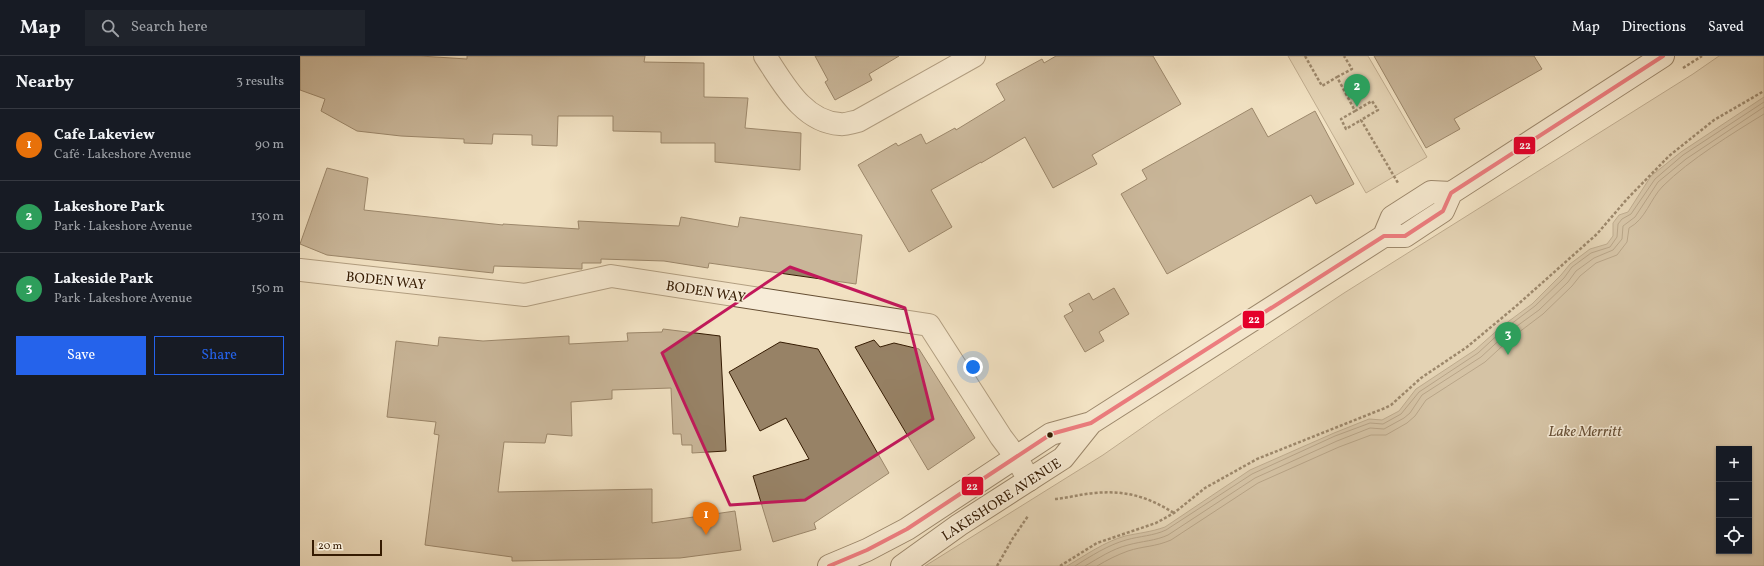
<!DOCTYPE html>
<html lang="en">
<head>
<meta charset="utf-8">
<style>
  body { margin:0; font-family:Vollkorn,serif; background:#20242c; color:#f1f3f6 }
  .controls { position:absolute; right:12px; bottom:12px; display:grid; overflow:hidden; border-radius:0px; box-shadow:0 1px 3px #0004 }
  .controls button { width:36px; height:36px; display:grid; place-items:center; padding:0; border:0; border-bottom:1px solid #363941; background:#171b24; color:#f1f3f6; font:20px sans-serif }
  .scale { position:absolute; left:12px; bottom:10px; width:70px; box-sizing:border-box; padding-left:4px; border:2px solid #351b02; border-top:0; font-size:11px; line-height:14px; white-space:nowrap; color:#351b02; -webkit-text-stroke:3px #f7ecd8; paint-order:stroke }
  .you { position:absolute; left:673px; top:311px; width:14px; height:14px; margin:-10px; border:3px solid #fff; border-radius:50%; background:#1a73e8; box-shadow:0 0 0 6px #1a73e833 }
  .badge { display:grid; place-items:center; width:26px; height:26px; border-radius:50%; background:#2563eb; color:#fff; font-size:13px; font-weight:700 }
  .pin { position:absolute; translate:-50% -33px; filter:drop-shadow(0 1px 2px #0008) }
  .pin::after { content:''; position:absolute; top:21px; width:14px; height:12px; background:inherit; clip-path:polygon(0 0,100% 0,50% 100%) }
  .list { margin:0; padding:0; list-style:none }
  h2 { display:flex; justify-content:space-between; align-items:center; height:52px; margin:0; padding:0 16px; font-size:17px }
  h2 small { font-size:13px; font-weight:400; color:#9ea1a6 }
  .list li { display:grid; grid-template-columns:26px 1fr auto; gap:12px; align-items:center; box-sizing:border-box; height:72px; padding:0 16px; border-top:1px solid #363941 }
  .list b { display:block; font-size:15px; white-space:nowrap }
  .list p { margin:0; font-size:13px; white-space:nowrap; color:#9ea1a6 }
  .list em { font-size:13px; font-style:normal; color:#9ea1a6 }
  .actions { display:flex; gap:8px; padding:12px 16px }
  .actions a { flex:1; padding:9px 0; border:1px solid #2563eb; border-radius:0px; text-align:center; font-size:14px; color:#2563eb }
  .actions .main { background:#2563eb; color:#fff }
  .icon { flex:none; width:22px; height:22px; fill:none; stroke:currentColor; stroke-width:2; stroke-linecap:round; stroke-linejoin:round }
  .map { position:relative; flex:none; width:1464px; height:510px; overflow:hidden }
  header { display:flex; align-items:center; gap:24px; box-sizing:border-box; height:56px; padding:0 20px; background:#171b24; border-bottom:1px solid #363941 }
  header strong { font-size:19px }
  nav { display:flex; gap:22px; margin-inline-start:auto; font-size:14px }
  .search { width:280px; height:36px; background:#20242c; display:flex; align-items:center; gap:10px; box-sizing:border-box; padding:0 14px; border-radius:0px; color:#9ea1a6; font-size:15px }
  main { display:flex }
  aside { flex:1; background:#171b24 }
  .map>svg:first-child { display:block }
  .green { fill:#d2c0a2; stroke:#846e52; fill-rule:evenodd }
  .water { fill:#b29e81; stroke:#806a4e; fill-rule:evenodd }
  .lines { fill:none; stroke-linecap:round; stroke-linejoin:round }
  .shore { stroke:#745c42; stroke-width:1 }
  .building { fill:#978266; stroke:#351b02 }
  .street-casing { stroke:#644d32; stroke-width:24 }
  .secondary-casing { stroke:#351b02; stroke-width:24 }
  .path { stroke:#351b02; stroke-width:2.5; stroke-dasharray:3 2; stroke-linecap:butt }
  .street { stroke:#f7ecd8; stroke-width:22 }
  .secondary { stroke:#f7ecd8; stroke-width:22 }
  .bus-1-casing { stroke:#f7ecd8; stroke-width:7 }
  .bus-1 { stroke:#e4002b; stroke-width:4 }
  .marked { fill:none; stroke:#c2185b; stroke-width:3; stroke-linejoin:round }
  .bus-dot { fill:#351b02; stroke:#f7ecd8; stroke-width:1.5 }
  .labels { text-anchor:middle; stroke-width:3; stroke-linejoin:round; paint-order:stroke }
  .street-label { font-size:14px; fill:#351b02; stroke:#f7ecd8 }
  .water-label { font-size:15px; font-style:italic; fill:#674f35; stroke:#f7ecd8 }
  .line-badge { stroke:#f7ecd8; stroke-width:1.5 }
  .badge-label { font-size:11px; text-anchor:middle; font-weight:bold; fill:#fff }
</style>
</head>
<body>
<header>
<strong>Map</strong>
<div class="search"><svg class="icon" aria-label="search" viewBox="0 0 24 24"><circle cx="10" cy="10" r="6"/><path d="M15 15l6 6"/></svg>Search here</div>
<nav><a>Map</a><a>Directions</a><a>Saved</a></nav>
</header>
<main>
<aside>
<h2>Nearby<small>3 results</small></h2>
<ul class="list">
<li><span class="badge" style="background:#e8710a">1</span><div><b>Cafe Lakeview</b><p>Café · Lakeshore Avenue</p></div><em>90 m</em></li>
<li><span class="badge" style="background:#2e9e5b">2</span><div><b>Lakeshore Park</b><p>Park · Lakeshore Avenue</p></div><em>130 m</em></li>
<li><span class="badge" style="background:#2e9e5b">3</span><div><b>Lakeside Park</b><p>Park · Lakeshore Avenue</p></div><em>150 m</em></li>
</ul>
<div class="actions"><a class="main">Save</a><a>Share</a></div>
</aside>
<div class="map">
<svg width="1464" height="510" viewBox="0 0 1464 510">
  <rect width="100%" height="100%" fill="#f2e2c3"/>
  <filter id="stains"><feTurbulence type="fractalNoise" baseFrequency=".005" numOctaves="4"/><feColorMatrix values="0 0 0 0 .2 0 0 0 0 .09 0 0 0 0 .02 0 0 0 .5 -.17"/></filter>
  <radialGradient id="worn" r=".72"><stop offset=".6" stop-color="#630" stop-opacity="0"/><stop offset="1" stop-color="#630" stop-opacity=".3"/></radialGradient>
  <path class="green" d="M 988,0 L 1068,0 L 1127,101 L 1066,137 Z
    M 1419,0 L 1464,0 L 1464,510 L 625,510 L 803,399 L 859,360 L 1044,237 L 1393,18 ZM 1419,393 L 1449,393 L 1449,495 L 1419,495 Z"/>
  <path class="water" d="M 1464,41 L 1464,510 L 767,510 C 786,499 804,486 825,480 C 839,477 851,476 865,471 L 950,414 L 1034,377 L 1069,363 L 1082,364 L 1099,355 L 1116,333 L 1175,294 L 1201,271 L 1232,248 L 1261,219 L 1270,208 L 1290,193 L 1307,188 L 1313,180 L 1313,167 L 1319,159 L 1328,156 L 1351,120 L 1381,96 ZM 1419,393 L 1449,393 L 1449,495 L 1419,495 Z"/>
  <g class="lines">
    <path class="shore" d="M 775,510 C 791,500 808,489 826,484 C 840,480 853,480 866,474 L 952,418 L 1035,380 L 1070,367 L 1083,368 L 1101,358 L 1119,336 L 1178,297 L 1203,274 L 1235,250 L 1264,222 L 1272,211 L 1291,197 L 1310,191 L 1317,181 L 1318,168 L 1322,163 L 1331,158 L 1355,123 L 1383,99 L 1464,46
      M 785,510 C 799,502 812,493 828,489 C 842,485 855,485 868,479 L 955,422 L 1037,385 L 1070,372 L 1084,373 L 1104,362 L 1110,357 L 1122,339 L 1181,301 L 1206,278 L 1239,254 L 1268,226 L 1276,215 L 1294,202 L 1313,194 L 1322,183 L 1323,170 L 1335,161 L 1358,126 L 1386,103 L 1464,51
      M 797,510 C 807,504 817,499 828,495 C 843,490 855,491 871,484 L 958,427 L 1039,391 L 1071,379 L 1086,379 L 1107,367 L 1115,360 L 1126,344 L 1185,306 L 1210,283 L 1243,258 L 1272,230 L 1280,220 L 1296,207 L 1317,199 L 1327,186 L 1329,172 C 1346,163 1350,143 1363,130 C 1389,104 1433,77 1464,58"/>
  </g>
  <path class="building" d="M 0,0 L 120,0 L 167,3 L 167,0 L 345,0 L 344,6 L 404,7 L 404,41 L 448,42 L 445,72 L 501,77 L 500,114 L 415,106 L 415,87 L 361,87 L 361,76 L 313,75 L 313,60 L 258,60 L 257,90 L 232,89 L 232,79 L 193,78 L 192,88 L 164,87 L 164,83 L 101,80 L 57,75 L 21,55 L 25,43 L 0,34 Z
    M 515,0 L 599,0 L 569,18 L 572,24 L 535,44 L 525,26 L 528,24 Z
    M 756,0 L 853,0 L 881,48 L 792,99 L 797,108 L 753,132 L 725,81 L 681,107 L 681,106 L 631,134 L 652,171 L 609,196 L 558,109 L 596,87 L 598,90 L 621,78 L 626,88 L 655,72 L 656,74 L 705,44 L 696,28 L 742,3 L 744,7 Z
    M 1074,0 L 1234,0 L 1242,13 L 1154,63 L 1160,73 L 1126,92 Z
    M 952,52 L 968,81 L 1015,55 L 1054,128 L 1016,148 L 1011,139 L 867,218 L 821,138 L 847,123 L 842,114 Z
    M 27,112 L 68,122 L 64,154 L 203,169 L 203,168 L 279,173 L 278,165 L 379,170 L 381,161 L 438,171 L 440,161 L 562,179 L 556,228 L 409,207 L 408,212 L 364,205 L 301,203 L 301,207 L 282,207 L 282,213 L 194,210 L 193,217 L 27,199 L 0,188 Z
    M 814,232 L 829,258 L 799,276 L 804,285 L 785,296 L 764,260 L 773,255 L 769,248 L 789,237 L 793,244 Z
    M 363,273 L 420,280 L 426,395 L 392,397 L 392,389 L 382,389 L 381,378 L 373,378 L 371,332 L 312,334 L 312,343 L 271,346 L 272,380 L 247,378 L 245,387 L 204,386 L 198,436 L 352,433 L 352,467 L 435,455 L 441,494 L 380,502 L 212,505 L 212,501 L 125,489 L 139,379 L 134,378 L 136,366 L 87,361 L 96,285 L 138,290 L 139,281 L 183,285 L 269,280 L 269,288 L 328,285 L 327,277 L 362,276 Z
    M 574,284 L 580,291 L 594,287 L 619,293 L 675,382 L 628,414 L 555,291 Z
    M 480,286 L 518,293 L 589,417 L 514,467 L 516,473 L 473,486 L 453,420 L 509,403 L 486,362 L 460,375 L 429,316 Z"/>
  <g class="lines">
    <defs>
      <path id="street" d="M 465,0 C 483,27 503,66 540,68 C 546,69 552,66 558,65 L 674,0
        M 0,214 L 225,239 L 311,220 L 629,269 L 701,381 L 716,401 L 729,424"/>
      <path id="secondary" d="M 1084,180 L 1092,161 L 1131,136 L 1151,137
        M 529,510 L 567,494 L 607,473 L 751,378 L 791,367 L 1084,180 L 1105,180 L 1123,168 L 1143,155 L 1151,137 L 1363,0
        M 602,510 L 659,469 L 763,402 L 791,367"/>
    </defs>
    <use href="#street" class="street-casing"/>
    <use href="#secondary" class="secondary-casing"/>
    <path class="path" d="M 1005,0 L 1022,30 L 1037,21 L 1055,55 L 1041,63 L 1046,73 L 1061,64
      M 1383,12 L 1402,0
      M 1037,21 L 1052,13 L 1044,0
      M 1055,55 L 1072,45 L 1078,54 L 1061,64 L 1098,127
      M 755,443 C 768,442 781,438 795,437 C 826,434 848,441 874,457
      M 697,510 L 713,482 L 728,460
      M 760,510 L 797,487 L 856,467 L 874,457 L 905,432 L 957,403 L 1085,352 L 1091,349 L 1121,322 L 1167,291 L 1215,251 L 1297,178 L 1327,143 L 1369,100 L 1414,64 L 1464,35"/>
    <use href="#street" class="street"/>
    <use href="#secondary" class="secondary"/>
    <defs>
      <path id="bus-1" d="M 529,510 L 567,494 L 607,473 L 751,378 L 791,367 L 1084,180 L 1105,180 L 1143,155 L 1151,137 L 1363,0"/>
    </defs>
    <use href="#bus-1" class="bus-1-casing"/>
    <use href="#bus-1" class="bus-1"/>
  </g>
  <path d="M0 0H1464V510H0ZM 490,211 L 605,252 L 633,363 L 505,444 L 430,449 L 362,297 Z" fill="#f2e2c3" fill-opacity=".55" fill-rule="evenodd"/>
  <path class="marked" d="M 490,211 L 605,252 L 633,363 L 505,444 L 430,449 L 362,297 Z"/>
  <circle class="bus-dot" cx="750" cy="379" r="3.5"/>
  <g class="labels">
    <g class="street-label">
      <text transform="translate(86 224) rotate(6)" y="5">BODEN WAY</text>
      <text transform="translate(406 235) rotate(9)" y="5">BODEN WAY</text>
      <text transform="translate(701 443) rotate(-33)" y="5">LAKESHORE AVENUE</text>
    </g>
    <g class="water-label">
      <text x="1285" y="380">Lake Merritt</text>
    </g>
  </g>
  <g class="line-badge">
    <rect x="1213" y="80" width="23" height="19" rx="4" fill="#e4002b"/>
    <rect x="942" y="254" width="23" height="19" rx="4" fill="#e4002b"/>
    <rect x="661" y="420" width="23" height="20" rx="4" fill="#e4002b"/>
  </g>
  <g class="badge-label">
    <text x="1225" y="93">22</text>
    <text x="954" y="267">22</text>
    <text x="672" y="434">22</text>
  </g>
  <rect width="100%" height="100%" filter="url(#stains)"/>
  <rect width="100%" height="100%" fill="url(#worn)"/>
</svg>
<div class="controls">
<button>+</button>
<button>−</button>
<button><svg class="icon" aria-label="locate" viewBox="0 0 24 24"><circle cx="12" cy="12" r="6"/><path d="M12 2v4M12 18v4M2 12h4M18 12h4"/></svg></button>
</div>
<div class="scale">20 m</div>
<div class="you"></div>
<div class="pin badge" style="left:406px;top:479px;background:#e8710a">1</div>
<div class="pin badge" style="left:1057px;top:51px;background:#2e9e5b">2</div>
<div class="pin badge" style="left:1208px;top:299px;background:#2e9e5b">3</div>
</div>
</main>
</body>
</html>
